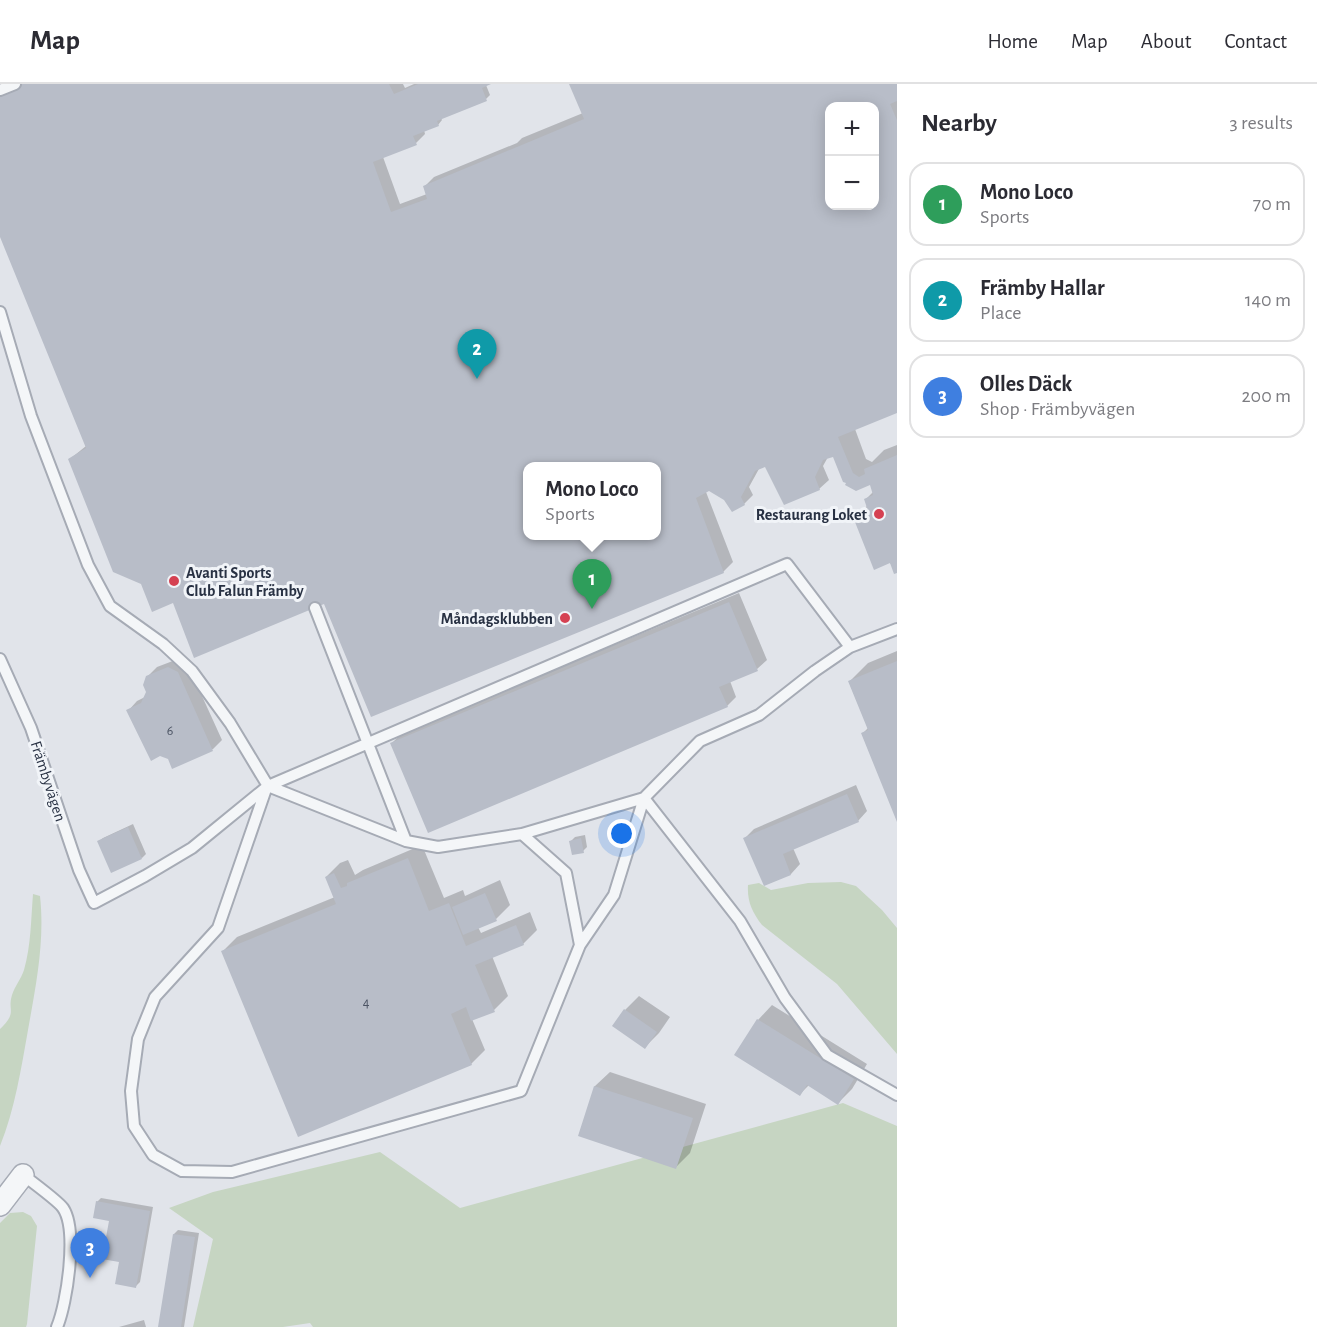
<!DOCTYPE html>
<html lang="en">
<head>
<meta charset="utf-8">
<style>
  body { margin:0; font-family:"Alegreya Sans",sans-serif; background:#f2f2f3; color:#2b2b33 }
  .controls { position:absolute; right:18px; top:18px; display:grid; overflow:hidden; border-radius:12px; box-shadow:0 3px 15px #0003 }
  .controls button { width:54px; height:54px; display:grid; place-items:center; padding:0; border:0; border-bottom:2px solid #e1e1e2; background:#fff; color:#2b2b33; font:30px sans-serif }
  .you { position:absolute; left:622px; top:750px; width:21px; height:21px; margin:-15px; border:4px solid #fff; border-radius:50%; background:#1a73e8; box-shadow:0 0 0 9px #1a73e833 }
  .badge { display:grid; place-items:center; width:39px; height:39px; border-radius:50%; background:#d54152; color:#fff; font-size:20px; font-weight:700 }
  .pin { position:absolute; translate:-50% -50px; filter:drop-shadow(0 2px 3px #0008) }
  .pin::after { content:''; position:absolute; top:32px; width:21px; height:18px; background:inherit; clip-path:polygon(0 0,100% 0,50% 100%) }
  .popup { position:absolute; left:523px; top:378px; width:138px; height:78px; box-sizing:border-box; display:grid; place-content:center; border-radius:12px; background:#fff; filter:drop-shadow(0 2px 4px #0005); font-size:20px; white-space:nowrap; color:#7c7c81 }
  .popup b { font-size:22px; color:#2b2b33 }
  .popup::after { content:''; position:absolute; left:50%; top:100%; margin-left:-12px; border:12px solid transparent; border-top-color:#fff }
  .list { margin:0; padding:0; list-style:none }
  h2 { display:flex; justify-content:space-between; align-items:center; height:78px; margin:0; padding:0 24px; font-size:26px }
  h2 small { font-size:20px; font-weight:400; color:#7c7c81 }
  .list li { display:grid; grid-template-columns:39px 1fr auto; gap:18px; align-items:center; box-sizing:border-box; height:84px; margin:0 12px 12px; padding:0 12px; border:2px solid #e1e1e2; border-radius:18px }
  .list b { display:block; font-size:22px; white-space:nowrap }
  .list p { margin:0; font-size:20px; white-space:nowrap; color:#7c7c81 }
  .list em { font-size:20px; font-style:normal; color:#7c7c81 }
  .map { position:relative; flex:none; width:897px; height:1243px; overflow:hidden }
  header { display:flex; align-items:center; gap:36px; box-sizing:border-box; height:84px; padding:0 30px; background:#fff; border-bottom:2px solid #e1e1e2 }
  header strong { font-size:28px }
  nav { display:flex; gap:33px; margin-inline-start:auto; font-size:21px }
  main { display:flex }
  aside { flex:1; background:#fff }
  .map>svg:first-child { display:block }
  .green { fill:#c6d5c2 }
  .shadow { fill:#0003; fill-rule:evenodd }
  .building { fill:#b8bdc8; fill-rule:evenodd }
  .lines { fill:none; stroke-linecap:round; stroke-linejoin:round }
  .service-casing { stroke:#a6abb5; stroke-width:14 }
  .minor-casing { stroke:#a6abb5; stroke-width:24 }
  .service { stroke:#f4f6f8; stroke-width:10 }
  .minor { stroke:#f4f6f8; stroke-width:21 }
  .poi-dot { fill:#d54152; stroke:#f1f4f8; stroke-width:2 }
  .labels { text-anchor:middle; stroke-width:6; stroke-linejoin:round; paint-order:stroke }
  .number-label { font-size:14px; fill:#4c5464 }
  .poi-label { font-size:16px; font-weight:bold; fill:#283143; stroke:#f1f4f8; text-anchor:end }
  .street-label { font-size:16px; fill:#283143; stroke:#f1f4f8 }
</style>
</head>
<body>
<header>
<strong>Map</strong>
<nav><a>Home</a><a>Map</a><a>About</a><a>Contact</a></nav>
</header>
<main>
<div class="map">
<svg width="897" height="1243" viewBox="0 0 897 1243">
  <rect width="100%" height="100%" fill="#e1e4ea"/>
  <path class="green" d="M 841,798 L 856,802 L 882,826 L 897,844 L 897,970 L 837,900 L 762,841 C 752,828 747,817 748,801 L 759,799 L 771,806 L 808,799 Z
    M 33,810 L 40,812 C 45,857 36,901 28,946 C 21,985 15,1025 0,1062 L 0,945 C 18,928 7,927 12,911 C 15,902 21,895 24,886 C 31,862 31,835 33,810 Z
    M 843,1019 L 897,1042 L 897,1243 L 313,1243 L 310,1239 L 283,1243 L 193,1243 L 213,1155 L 169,1124 L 213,1108 L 380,1068 L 460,1124 Z
    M 23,1128 L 31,1132 L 37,1142 L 27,1240 L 26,1243 L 0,1243 L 0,1139 L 10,1129 Z"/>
  <path class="shadow" d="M 0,0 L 403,0 L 405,4 L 414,0 L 488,0 L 486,1 L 490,11 L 486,15 L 441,34 L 442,36 L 438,41 L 424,46 L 425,50 L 416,59 L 383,73 L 400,120 L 427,110 L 425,102 L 434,93 L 517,59 L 522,54 L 583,29 L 570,0 L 897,0 L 897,328 L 855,345 L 866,375 L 872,378 L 884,366 L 897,361 L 897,488 L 855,434 L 868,421 L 865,416 L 874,407 L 870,398 L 856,405 L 840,369 L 828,373 L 823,382 L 829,396 L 819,405 L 766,381 L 760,383 L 749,403 L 753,411 L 744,420 L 725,415 L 709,406 L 706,408 L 733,478 L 723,488 L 325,518 L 174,517 L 142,499 L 70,375 L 86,362 L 0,149 ZM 830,22 L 874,22 L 874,122 L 830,122 ZM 528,382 L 656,382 L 656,452 L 528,452 Z
    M 739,509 L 767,576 L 757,585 L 730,597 L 736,613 L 727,622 L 392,659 L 401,650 Z
    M 897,567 L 897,735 L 862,650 L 868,644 L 849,598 L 868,579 Z
    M 178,575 L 187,579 L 222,656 L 213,665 L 173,683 L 169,674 L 128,627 L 137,617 L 145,613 L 148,608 L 147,593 L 157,583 Z
    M 856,701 L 867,727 L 858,737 L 793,764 L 800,780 L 791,790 L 765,801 L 745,754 L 754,745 Z
    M 133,740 L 146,770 L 142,774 L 98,758 L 103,754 Z
    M 585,751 L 587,763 L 583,767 L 571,757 L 575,753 Z
    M 422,761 L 444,814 L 463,806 L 465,812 L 500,796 L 510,821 L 496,835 L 478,843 L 481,849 L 530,828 L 537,846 L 523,860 L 492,872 L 508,912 L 494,926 L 472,935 L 485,966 L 471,980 L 223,867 L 237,853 L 335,813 L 326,793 L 340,779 L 348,776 L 355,791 L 363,786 Z
    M 639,912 L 670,933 L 659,949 L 645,963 L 625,926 Z
    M 772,921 L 867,980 L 852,1005 L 838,1019 L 809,1001 L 800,1010 L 758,936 Z
    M 610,988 L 706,1020 L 690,1069 L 676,1083 L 579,1051 L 595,1002 Z
    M 101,1114 L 153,1123 L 140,1198 L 136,1202 L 120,1177 L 111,1136 L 97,1118 Z
    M 178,1146 L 199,1149 L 184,1243 L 159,1243 L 174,1150 Z
    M 144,1236 L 146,1243 L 119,1243 Z"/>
  <path class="building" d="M 0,0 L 389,0 L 394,10 L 418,0 L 491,0 L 482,4 L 487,17 L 437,37 L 439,42 L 413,52 L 417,61 L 373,78 L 391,128 L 427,115 L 423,102 L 584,35 L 569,0 L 897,0 L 897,17 L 890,20 L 897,36 L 897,329 L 838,353 L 853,389 L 859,393 L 865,390 L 864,385 L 897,371 L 897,489 L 894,490 L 890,479 L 874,486 L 853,433 L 868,427 L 864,415 L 873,411 L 870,401 L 856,407 L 845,401 L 846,399 L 843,398 L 833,373 L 823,376 L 815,393 L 820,406 L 784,421 L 765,383 L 755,387 L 741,413 L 745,421 L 732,428 L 724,416 L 709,407 L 696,414 L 724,489 L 371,633 L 324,520 L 194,574 L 173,519 L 152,528 L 141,500 L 113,488 L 68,375 L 86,364 L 0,153 ZM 830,22 L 874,22 L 874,122 L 830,122 ZM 528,382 L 656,382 L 656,452 L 528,452 Z
    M 729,518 L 758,587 L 719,603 L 728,623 L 428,749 L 390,659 Z
    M 897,577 L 897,738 L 861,649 L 868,646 L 848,597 Z
    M 168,583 L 178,588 L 213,667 L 172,685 L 168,675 L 160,672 L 151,677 L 126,626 L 141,619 L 146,608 L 143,601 L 146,592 Z
    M 847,710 L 859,738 L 783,770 L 791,791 L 764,802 L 743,754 Z
    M 128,743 L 142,775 L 111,789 L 97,757 Z
    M 581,754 L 584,769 L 572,771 L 569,757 Z
    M 408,774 L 429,827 L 449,819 L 466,862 L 516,841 L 524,861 L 475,881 L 495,928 L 471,937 L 466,923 L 451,930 L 472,981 L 298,1053 L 221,867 L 336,820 L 325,793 L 334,789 L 341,804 L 347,802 L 347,799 Z
    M 485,809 L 497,837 L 463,851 L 452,823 Z
    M 624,925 L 657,948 L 645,965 L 612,942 Z
    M 757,935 L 854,995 L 838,1021 L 807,1001 L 800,1012 L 734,971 Z
    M 594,1002 L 693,1034 L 676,1085 L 578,1052 Z
    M 96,1117 L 150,1127 L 136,1204 L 115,1200 L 119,1178 L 102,1175 L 109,1137 L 93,1134 Z
    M 173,1150 L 195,1153 L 181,1243 L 158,1243 Z"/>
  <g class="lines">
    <defs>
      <path id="service" d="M 0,6 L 15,0
        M 0,228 L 31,332 L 88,481 L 110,522 L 163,560 L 192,587 L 230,639 L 268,702 L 406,757 L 438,763 L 522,750 L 644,714 L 700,657 L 759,631 L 815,587 L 850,563 L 897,545
        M 315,524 L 406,757
        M 0,575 L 31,644 L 79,786 L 94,819 L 145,792 L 192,764 L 268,702 L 787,480 L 850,563
        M 267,702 L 218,844 L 155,913 L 138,955 L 131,1007 L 134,1042 L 153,1071 L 182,1087 L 232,1088 L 521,1007 L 580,861 L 566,789 L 522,750
        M 580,861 L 614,811 L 644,714 L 740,837 L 785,914 L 827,971 L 897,1011
        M 23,1091 C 31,1097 59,1118 63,1124 C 78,1146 67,1219 57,1243"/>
      <path id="minor" d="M 0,1121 L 23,1091"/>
    </defs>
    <use href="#service" class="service-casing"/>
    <use href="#minor" class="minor-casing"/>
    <use href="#service" class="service"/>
    <use href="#minor" class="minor"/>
  </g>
  <g class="poi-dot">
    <circle cx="879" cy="430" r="6"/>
    <circle cx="174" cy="497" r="6"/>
    <circle cx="565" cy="534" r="6"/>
  </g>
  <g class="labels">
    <g class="number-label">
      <text x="170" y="651">6</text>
      <text x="366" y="923">4</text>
    </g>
    <g class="poi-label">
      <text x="867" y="436">Restaurang Loket</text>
      <text x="186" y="494" text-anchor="start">Avanti Sports<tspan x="186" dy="18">Club Falun Främby</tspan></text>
      <text x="553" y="540">Måndagsklubben</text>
    </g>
    <g class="street-label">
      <text transform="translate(49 697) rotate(72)" y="6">Främbyvägen</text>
    </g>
  </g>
</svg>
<div class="controls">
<button>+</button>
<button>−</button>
</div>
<div class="you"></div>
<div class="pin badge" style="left:592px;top:525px;background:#2e9e5b">1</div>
<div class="popup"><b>Mono Loco</b>Sports</div>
<div class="pin badge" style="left:477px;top:295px;background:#0f9aa8">2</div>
<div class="pin badge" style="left:90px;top:1194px;background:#3f7fe0">3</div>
</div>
<aside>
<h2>Nearby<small>3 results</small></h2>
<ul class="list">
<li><span class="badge" style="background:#2e9e5b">1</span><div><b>Mono Loco</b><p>Sports</p></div><em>70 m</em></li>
<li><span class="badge" style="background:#0f9aa8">2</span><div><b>Främby Hallar</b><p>Place</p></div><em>140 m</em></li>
<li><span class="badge" style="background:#3f7fe0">3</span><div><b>Olles Däck</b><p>Shop · Främbyvägen</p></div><em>200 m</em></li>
</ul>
</aside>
</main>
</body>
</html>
